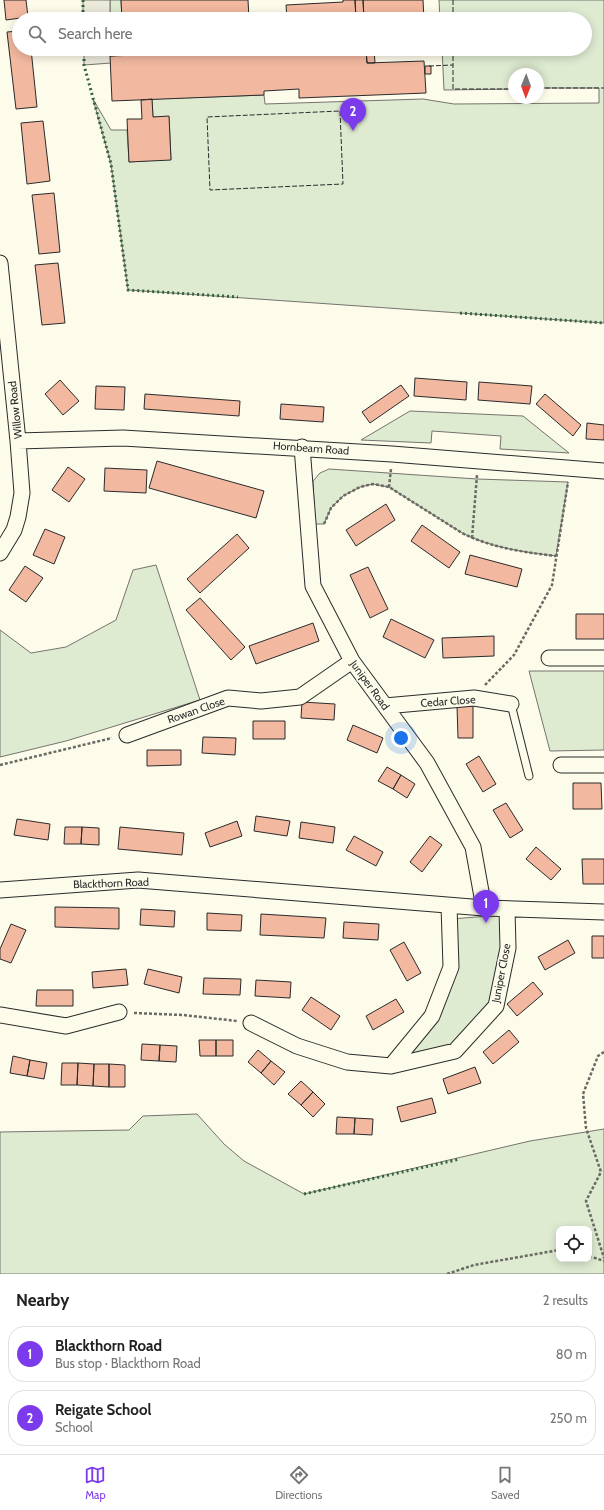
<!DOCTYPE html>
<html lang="en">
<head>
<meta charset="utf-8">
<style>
  body { margin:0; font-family:Cabin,sans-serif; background:#f2f2f2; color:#222 }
  .controls { position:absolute; right:12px; bottom:12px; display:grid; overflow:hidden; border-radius:8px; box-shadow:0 2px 10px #0003 }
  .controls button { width:36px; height:36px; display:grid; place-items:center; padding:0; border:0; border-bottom:1px solid #e0e0e0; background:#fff; color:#222; font:20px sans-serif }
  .compass { position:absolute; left:508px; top:68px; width:36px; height:36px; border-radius:50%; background:#fff; box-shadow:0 2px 10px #0003; rotate:181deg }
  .you { position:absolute; left:401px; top:738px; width:14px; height:14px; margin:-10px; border:3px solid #fff; border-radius:50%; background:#1a73e8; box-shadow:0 0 0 6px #1a73e833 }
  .badge { display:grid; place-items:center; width:26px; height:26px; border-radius:50%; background:#7c3aed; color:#fff; font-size:13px; font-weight:700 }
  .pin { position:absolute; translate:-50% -33px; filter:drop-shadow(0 1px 2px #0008) }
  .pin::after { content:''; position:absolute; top:21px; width:14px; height:12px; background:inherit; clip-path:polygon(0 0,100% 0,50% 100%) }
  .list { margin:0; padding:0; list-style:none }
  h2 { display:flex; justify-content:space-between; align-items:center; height:52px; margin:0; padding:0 16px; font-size:17px }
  h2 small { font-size:13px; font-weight:400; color:#767676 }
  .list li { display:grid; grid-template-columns:26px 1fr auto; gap:12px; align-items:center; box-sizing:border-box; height:56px; margin:0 8px 8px; padding:0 8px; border:1px solid #e0e0e0; border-radius:16px }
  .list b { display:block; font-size:15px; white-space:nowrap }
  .list p { margin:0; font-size:13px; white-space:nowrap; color:#767676 }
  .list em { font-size:13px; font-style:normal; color:#767676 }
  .icon { flex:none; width:22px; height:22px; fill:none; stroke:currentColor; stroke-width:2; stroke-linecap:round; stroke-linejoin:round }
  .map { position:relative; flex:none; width:604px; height:1274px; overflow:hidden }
  .search { position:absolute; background:#fff; box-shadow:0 2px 10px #0003; left:12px; right:12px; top:12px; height:44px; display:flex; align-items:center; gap:10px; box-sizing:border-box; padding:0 14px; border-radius:22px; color:#767676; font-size:15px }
  .sheet { height:180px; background:#fff }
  nav { display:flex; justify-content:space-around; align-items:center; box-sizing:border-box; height:56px; border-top:1px solid #e0e0e0; background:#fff; font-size:11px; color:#767676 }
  nav a { display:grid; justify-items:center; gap:2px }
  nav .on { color:#7c3aed }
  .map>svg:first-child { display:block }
  .green { fill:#deebd1; stroke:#74746e; fill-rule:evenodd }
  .parking { fill:#eceadb; stroke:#74746e }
  .building { fill:#f2b8a0; stroke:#2b2b2b }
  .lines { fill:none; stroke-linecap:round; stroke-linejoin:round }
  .service-casing { stroke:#2b2b2b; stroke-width:9 }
  .minor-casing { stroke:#2b2b2b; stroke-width:17 }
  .path { stroke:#6a6964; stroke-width:2.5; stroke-dasharray:3 2; stroke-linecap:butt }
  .service { stroke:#fdfbea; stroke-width:7 }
  .minor { stroke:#fdfbea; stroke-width:15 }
  .hedge { stroke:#34623c; stroke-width:3; stroke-dasharray:2 3; stroke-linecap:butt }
  .fence { stroke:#2b2b2b; stroke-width:1; stroke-dasharray:5 2; stroke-linecap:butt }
  .labels { text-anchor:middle; stroke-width:3; stroke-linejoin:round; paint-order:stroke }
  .street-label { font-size:11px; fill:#2b2b2b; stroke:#fdfbea }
</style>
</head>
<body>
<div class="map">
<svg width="604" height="1274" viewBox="0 0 604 1274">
  <rect width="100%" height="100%" fill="#fdfbea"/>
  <path class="green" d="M 110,0 L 121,0 L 122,19 L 112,19 L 110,18 Z
    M 439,0 L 604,0 L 604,323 L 128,290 L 111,164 L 93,99 L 111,130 L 127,130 L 129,162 L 171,159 L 169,117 L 153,117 L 152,99 L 264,95 L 265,104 L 423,99 L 454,104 L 599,103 L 599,88 L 538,88 L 538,74 L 514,74 L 514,89 L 444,90 L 442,49 L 585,49 L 585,19 L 440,19 Z
    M 410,411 L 523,416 L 569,453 L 500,449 L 501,436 L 432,431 L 431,443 L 361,440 Z
    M 329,469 L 477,479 L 568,482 L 556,556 C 523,552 492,548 462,533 L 389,487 L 373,484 L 360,487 L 343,496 L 331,508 L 324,524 L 315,524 L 313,481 L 320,473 Z
    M 156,565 L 200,700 L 66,741 L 0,757 L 0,630 L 31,653 L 66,647 L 116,620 L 133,570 Z
    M 529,671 L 604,671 L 604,750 L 550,751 Z
    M 502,915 L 505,946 L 492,1003 L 453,1046 L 399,1061 L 445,994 L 451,919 Z
    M 197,1114 L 224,1144 L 244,1161 L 304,1194 L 530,1141 L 604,1129 L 604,1274 L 0,1274 L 0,1132 L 129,1130 L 143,1116 ZM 559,1229 L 589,1229 L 589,1259 L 559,1259 Z"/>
  <path class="parking" d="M 83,0 L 110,0 L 110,19 L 83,19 Z
    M 84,49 L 110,49 L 111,63 L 84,65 Z"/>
  <path class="building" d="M 4,0 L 26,0 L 28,17 L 6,20 Z
    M 121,0 L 248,0 L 249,19 L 122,19 Z
    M 343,0 L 355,0 L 356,19 L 287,19 L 286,5 L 343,2 Z
    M 355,0 L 363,0 L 364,19 L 356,19 Z
    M 363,0 L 423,0 L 424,19 L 364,19 Z
    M 19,31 L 19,49 L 31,49 L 37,107 L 16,109 L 7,32 Z
    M 110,49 L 123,49 L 123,55 L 110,56 Z
    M 166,49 L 189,49 L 189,54 L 217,53 L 217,49 L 224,49 L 224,52 L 262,50 L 262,54 L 297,52 L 297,49 L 366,49 L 367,63 L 424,61 L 426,93 L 299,98 L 299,89 L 264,91 L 264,95 L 112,101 L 110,56 L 166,54 Z
    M 366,49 L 374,49 L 375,63 L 367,63 Z
    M 425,66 L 431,66 L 431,74 L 425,74 Z
    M 152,99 L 153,117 L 169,116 L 171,160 L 129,162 L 127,119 L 142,119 L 141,100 Z
    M 43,121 L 50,181 L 27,184 L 21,123 Z
    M 54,193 L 60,252 L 39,254 L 32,195 Z
    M 58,263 L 65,323 L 42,325 L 35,265 Z
    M 415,378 L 467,382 L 466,400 L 414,396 Z
    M 60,380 L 79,401 L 63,415 L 45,394 Z
    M 479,382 L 532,386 L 530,404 L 478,400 Z
    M 401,385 L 409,396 L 370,423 L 362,412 Z
    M 96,386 L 125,387 L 124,410 L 95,409 Z
    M 145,394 L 240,401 L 239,416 L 144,409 Z
    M 545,394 L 581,425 L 573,436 L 536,404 Z
    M 281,404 L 324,407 L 323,422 L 280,419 Z
    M 587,423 L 604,425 L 604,440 L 586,439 Z
    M 157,461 L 264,491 L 256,518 L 149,488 Z
    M 68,467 L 85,479 L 69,502 L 52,490 Z
    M 105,468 L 147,470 L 146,493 L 104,491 Z
    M 386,504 L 395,520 L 356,546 L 346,530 Z
    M 422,525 L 460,552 L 449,568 L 411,541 Z
    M 45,529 L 65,537 L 54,564 L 33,555 Z
    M 237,534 L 249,548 L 200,593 L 187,579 Z
    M 470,555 L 522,569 L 517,587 L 465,574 Z
    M 25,566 L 43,578 L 26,602 L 9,590 Z
    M 368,567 L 388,609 L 370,618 L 350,575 Z
    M 200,598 L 245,647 L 231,660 L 186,610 Z
    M 576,614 L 604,614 L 604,639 L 576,639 Z
    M 391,619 L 434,640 L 425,658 L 383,637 Z
    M 313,623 L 319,641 L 256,664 L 249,646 Z
    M 494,636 L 494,656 L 443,658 L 442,638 Z
    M 302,702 L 335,704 L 334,720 L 301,718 Z
    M 457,706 L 473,706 L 473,738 L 458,738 Z
    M 253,721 L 285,721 L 285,739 L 253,739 Z
    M 353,725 L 383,738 L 377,753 L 347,740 Z
    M 203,737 L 236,738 L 235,755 L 202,753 Z
    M 147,750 L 181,750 L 181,765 L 147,766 Z
    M 479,756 L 496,784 L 483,792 L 466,764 Z
    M 387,767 L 401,775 L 393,789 L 378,781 Z
    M 401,775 L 415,784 L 407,798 L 393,789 Z
    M 573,783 L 601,783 L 602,809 L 573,809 Z
    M 506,803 L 523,830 L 510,838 L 493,810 Z
    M 256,816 L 290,821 L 287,836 L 254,831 Z
    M 17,819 L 50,824 L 48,840 L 14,835 Z
    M 237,821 L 242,836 L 210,847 L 205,833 Z
    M 301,822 L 335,827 L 333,843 L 299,838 Z
    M 65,827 L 82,827 L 81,844 L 64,844 Z
    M 82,827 L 99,828 L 99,845 L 81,844 Z
    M 120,827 L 184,833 L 182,855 L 118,849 Z
    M 354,836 L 383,852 L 376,866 L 346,850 Z
    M 430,836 L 442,845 L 422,872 L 410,862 Z
    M 536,847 L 561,869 L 551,880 L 526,859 Z
    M 582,859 L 604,859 L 604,884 L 583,884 Z
    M 55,907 L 119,908 L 119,929 L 55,927 Z
    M 141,909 L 175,911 L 174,927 L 140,925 Z
    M 207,913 L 242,915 L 241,931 L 207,930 Z
    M 261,914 L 326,918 L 324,938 L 260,935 Z
    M 344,922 L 379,924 L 378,940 L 343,938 Z
    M 11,924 L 26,930 L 11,963 L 0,959 L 0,949 Z
    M 592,936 L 604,936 L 604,958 L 592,958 Z
    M 568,940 L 575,953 L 545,970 L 538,957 Z
    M 404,942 L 421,973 L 407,981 L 390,950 Z
    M 126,969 L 128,985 L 93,988 L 92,972 Z
    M 148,969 L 182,977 L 179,993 L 144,984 Z
    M 204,978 L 241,979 L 240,995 L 203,994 Z
    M 256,980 L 291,982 L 290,998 L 255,996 Z
    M 533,982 L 543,994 L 517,1016 L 507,1004 Z
    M 37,990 L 73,990 L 73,1006 L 36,1006 Z
    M 311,997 L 340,1016 L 331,1030 L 302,1010 Z
    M 396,999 L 404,1012 L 373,1030 L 366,1016 Z
    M 509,1030 L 519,1042 L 493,1064 L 483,1052 Z
    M 199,1040 L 216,1040 L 216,1056 L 200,1056 Z
    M 216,1040 L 233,1040 L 233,1056 L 216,1056 Z
    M 142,1044 L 160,1045 L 159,1061 L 141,1060 Z
    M 160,1045 L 177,1046 L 176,1062 L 159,1061 Z
    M 258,1050 L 271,1061 L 261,1073 L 248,1062 Z
    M 13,1056 L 30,1060 L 27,1076 L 10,1073 Z
    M 30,1060 L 47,1063 L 44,1079 L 27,1076 Z
    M 271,1061 L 285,1072 L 274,1085 L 261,1073 Z
    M 62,1063 L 78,1063 L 77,1085 L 61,1085 Z
    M 78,1063 L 94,1064 L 93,1086 L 77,1085 Z
    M 94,1064 L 109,1064 L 109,1087 L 93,1086 Z
    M 109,1064 L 125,1065 L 125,1087 L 109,1087 Z
    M 475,1067 L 481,1083 L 448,1094 L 443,1079 Z
    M 301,1081 L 313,1092 L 301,1105 L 288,1094 Z
    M 313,1092 L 325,1104 L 313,1117 L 301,1105 Z
    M 432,1098 L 436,1113 L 401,1122 L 397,1107 Z
    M 337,1117 L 355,1118 L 354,1134 L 336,1134 Z
    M 355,1118 L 373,1119 L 372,1135 L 354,1134 Z"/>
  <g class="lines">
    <defs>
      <path id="service" d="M 511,704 L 529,776"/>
      <path id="minor" d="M 0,263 L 18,441 L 22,493 L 18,517 L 14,530 L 0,553
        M 18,441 L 123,438 L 392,454 L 604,471
        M 302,447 L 313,586 L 352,661 L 427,763 L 473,847 L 484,908
        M 549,658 L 604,658
        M 385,706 L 474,698 L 511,704
        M 127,735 L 228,698 L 261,701 L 300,697 L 352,661
        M 561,765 L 604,765
        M 0,890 L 138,880 L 484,908 L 604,912
        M 0,1015 L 66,1026 L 119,1012
        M 251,1023 L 297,1046 L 347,1062 L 391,1066 L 455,1051 L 496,1006 L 508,948 L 507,909
        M 391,1066 L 432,1016 L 451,967 L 449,906"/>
    </defs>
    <use href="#service" class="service-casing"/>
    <use href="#minor" class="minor-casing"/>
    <path class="path" d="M 389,487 L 391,469
      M 324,524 L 331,508 L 343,496 L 360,487 L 373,484 L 389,487 L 462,533 C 492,548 523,552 556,556
      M 472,538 L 477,475
      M 485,685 L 514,655 L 552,585 L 568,482
      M 0,765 L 112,738
      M 134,1013 L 183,1015 L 237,1021
      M 604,1052 L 598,1056 L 583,1094 L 586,1128 L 601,1172 L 586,1201 L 604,1258
      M 589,1256 L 604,1261
      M 447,1274 L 474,1265 L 559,1250"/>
    <use href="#service" class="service"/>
    <use href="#minor" class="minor"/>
    <path class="hedge" d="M 83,0 L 83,19
      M 84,49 L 84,65 L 111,164 L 128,290 L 238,297
      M 460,313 L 604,323
      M 304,1194 L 460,1159"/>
    <path class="fence" d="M 453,0 L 453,19
      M 453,49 L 453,89 L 514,89
      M 429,66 L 453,65
      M 538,88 L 604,88
      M 340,111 L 343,184 L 210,190 L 207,117 Z"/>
  </g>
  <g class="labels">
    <g class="street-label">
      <text transform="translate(15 410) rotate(-96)" y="4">Willow Road</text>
      <text transform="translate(311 448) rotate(4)" y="4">Hornbeam Road</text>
      <text transform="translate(370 685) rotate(54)" y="4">Juniper Road</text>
      <text transform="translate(448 701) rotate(-4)" y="4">Cedar Close</text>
      <text transform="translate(196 710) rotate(-19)" y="4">Rowan Close</text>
      <text transform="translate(111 883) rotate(-2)" y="4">Blackthorn Road</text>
      <text transform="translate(501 973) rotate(-79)" y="4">Juniper Close</text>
    </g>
  </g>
</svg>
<div class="controls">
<button><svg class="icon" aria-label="locate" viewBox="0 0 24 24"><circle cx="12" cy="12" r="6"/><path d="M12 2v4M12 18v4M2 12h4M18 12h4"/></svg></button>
</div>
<svg class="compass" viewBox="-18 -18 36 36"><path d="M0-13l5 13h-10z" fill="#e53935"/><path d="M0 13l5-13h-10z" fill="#767676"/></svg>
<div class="you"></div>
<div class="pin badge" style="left:486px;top:923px">1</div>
<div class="pin badge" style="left:353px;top:131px">2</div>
<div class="search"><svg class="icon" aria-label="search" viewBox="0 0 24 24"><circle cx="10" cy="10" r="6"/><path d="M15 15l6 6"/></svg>Search here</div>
</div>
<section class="sheet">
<h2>Nearby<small>2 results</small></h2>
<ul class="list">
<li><span class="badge">1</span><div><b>Blackthorn Road</b><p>Bus stop · Blackthorn Road</p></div><em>80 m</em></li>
<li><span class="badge">2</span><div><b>Reigate School</b><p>School</p></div><em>250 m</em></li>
</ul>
</section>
<nav>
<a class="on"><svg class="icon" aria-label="map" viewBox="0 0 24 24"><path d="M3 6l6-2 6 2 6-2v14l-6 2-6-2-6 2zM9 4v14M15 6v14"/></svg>Map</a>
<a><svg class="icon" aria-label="directions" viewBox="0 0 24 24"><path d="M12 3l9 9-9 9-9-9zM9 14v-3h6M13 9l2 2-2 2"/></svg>Directions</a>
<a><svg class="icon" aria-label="saved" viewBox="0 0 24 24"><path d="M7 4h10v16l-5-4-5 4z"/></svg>Saved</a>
</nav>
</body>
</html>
